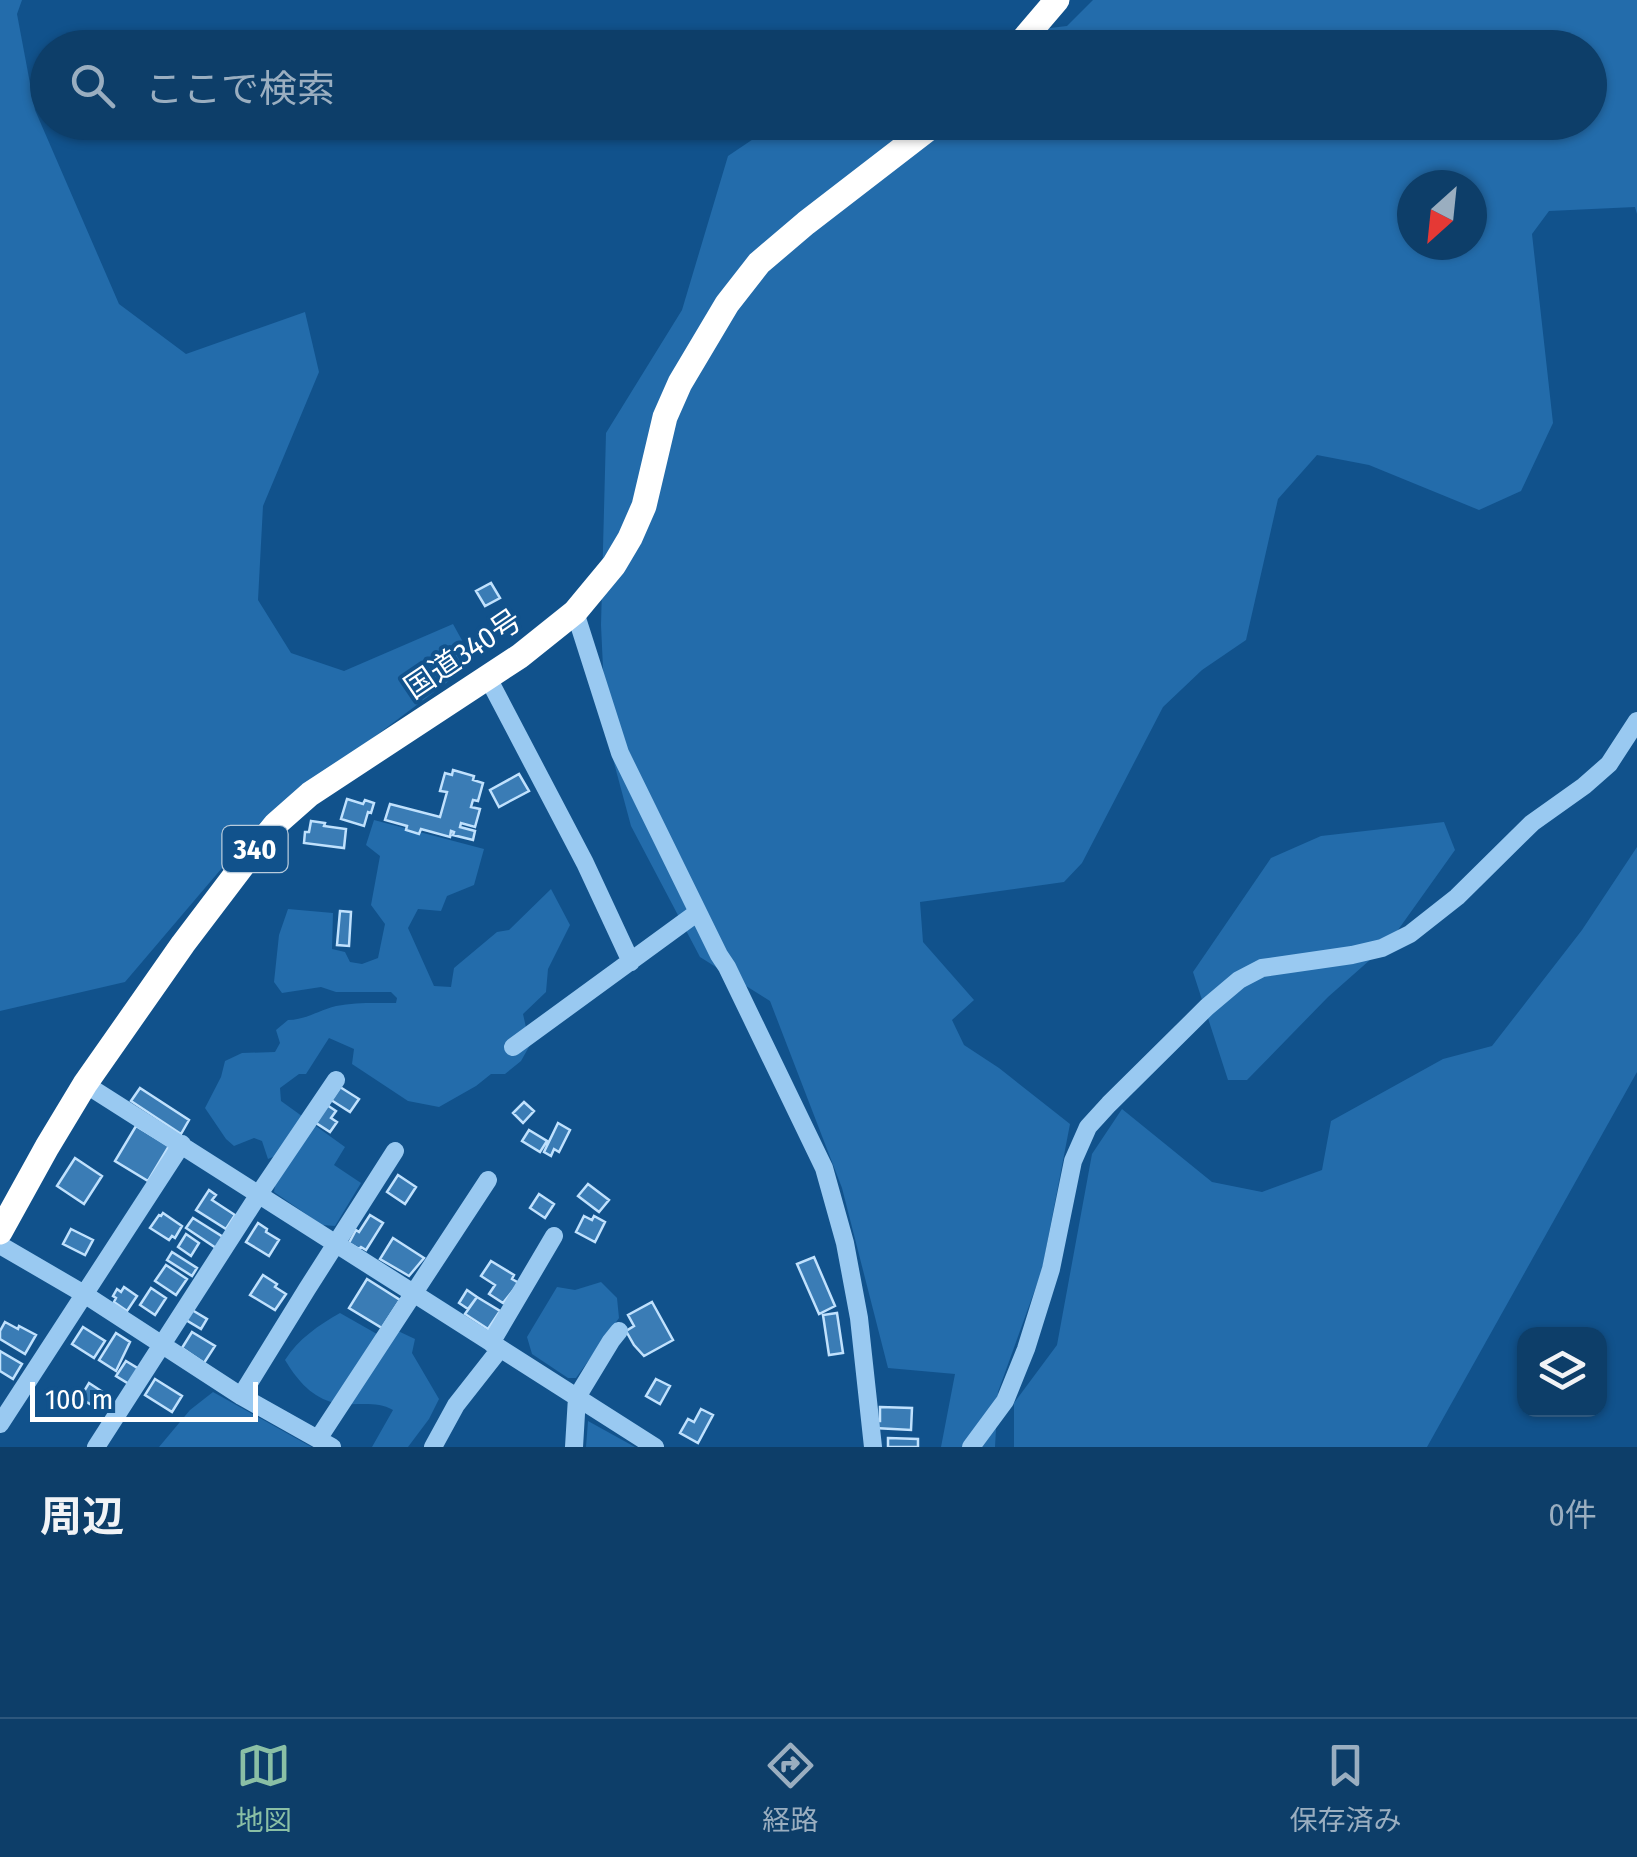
<!DOCTYPE html>
<html lang="ja">
<head>
<meta charset="utf-8">
<style>
  body { margin:0; font-family:"Fira Sans Condensed","Noto Sans JP",sans-serif; background:#16456f; color:#f1f3f6 }
  .controls { position:absolute; right:30px; bottom:30px; display:grid; overflow:hidden; border-radius:20px; box-shadow:0 2px 8px #0004 }
  .controls button { width:90px; height:90px; display:grid; place-items:center; padding:0; border:0; border-bottom:2px solid #2d577d; background:#0d3e69; color:#f1f3f6; font:50px sans-serif }
  .compass { position:absolute; left:1397px; top:170px; width:90px; height:90px; border-radius:50%; background:#0d3e69; box-shadow:0 2px 8px #0004; rotate:207deg }
  .scale { position:absolute; left:30px; bottom:25px; width:228px; box-sizing:border-box; padding-left:10px; border:5px solid #fff; border-top:0; font-size:28px; line-height:35px; white-space:nowrap; color:#fff; -webkit-text-stroke:8px #11528c; paint-order:stroke }
  .list { margin:0; padding:0; list-style:none }
  h2 { display:flex; justify-content:space-between; align-items:center; height:130px; margin:0; padding:0 40px; font-size:42px }
  h2 small { font-size:32px; font-weight:400; color:#9aaec0 }
  .icon { flex:none; width:55px; height:55px; fill:none; stroke:currentColor; stroke-width:2; stroke-linecap:round; stroke-linejoin:round }
  .map { position:relative; flex:none; width:1637px; height:1447px; overflow:hidden }
  .search { position:absolute; background:#0d3e69; box-shadow:0 2px 8px #0004; left:30px; right:30px; top:30px; height:110px; display:flex; align-items:center; gap:25px; box-sizing:border-box; padding:0 35px; border-radius:55px; color:#9aaec0; font-size:38px }
  .sheet { height:270px; background:#0d3e69 }
  nav { display:flex; justify-content:space-around; align-items:center; box-sizing:border-box; height:140px; border-top:2px solid #2d577d; background:#0d3e69; font-size:28px; color:#9aaec0 }
  nav a { display:grid; justify-items:center; gap:5px }
  nav .on { color:#8abfa5 }
  .map>svg:first-child { display:block }
  .green { fill:#236cab; fill-rule:evenodd }
  .building { fill:#3a7cb5; stroke:#c0e1fd; stroke-width:2.5 }
  .lines { fill:none; stroke-linecap:round; stroke-linejoin:round }
  .minor { stroke:#99c9f1; stroke-width:18 }
  .highway { stroke:#fff; stroke-width:25 }
  .labels { text-anchor:middle; stroke-width:8; stroke-linejoin:round; paint-order:stroke }
  .shield { fill:#11528c; stroke:#b8cbdc; stroke-width:2.5 }
  .shield-label { font-size:28px; font-weight:bold; fill:#fff }
  .street-label { font-size:30px; fill:#fff; stroke:#11528c }
</style>
</head>
<body>
<div class="map">
<svg width="1637" height="1447" viewBox="0 0 1637 1447">
  <rect width="100%" height="100%" fill="#11528c"/>
  <path class="green" d="M 0,0 L 22,0 L 17,14 L 35,110 L 119,304 L 186,354 L 305,312 L 319,372 L 263,506 L 258,600 L 291,653 L 344,671 L 453,624 L 474,662 L 261,822 L 125,982 L 0,1011 Z
    M 1093,0 L 1637,0 L 1637,214 L 1635,207 L 1549,211 L 1532,234 L 1553,423 L 1521,491 L 1479,510 L 1369,465 L 1317,455 L 1278,499 L 1246,640 L 1202,670 L 1163,707 L 1082,863 L 1064,882 L 920,902 L 923,942 L 974,1000 L 952,1020 L 964,1045 L 999,1068 L 1070,1124 L 1042,1270 L 998,1392 L 995,1447 L 941,1447 L 955,1374 L 888,1368 L 842,1188 L 770,1001 L 700,957 L 631,826 L 606,733 L 601,625 L 606,433 L 682,310 L 728,156 L 777,123 L 1590,122 L 1590,48 L 889,47 L 1067,26 ZM 1412,185 L 1472,185 L 1472,245 L 1412,245 Z
    M 374,820 L 484,849 L 474,885 L 447,896 L 441,911 L 418,909 L 408,928 L 434,986 L 451,987 L 454,968 L 497,932 L 509,930 L 551,889 L 570,925 L 548,969 L 546,992 L 523,1014 L 530,1045 L 521,1061 L 505,1074 L 491,1074 L 476,1086 L 439,1107 L 408,1101 L 352,1064 L 354,1049 L 329,1038 L 306,1074 L 299,1074 L 280,1088 L 281,1101 L 345,1147 L 334,1165 L 361,1183 L 335,1226 L 322,1225 L 274,1192 L 280,1154 L 268,1159 L 262,1141 L 254,1138 L 234,1146 L 226,1139 L 205,1108 L 221,1077 L 225,1061 L 242,1053 L 275,1052 L 280,1043 L 276,1030 L 288,1020 C 306,1020 319,1010 336,1006 C 356,1002 376,1003 396,1003 L 397,998 L 391,992 L 336,992 L 321,987 L 282,993 L 274,982 L 279,935 L 288,909 L 333,913 L 332,949 L 345,952 L 350,962 L 362,964 L 378,958 L 385,924 L 371,905 L 380,856 L 366,845 Z
    M 1444,822 L 1455,850 L 1388,944 L 1328,997 L 1247,1080 L 1228,1080 L 1193,972 L 1271,858 L 1321,836 Z
    M 1637,847 L 1637,1072 L 1427,1447 L 1014,1447 L 1014,1403 L 1057,1345 L 1092,1154 L 1122,1109 L 1212,1182 L 1262,1192 L 1322,1170 L 1331,1121 L 1443,1059 L 1492,1046 L 1582,930 Z
    M 601,1282 L 617,1298 L 619,1318 L 576,1378 L 568,1378 L 532,1354 L 527,1337 L 557,1287 L 575,1290 Z
    M 340,1313 L 391,1342 L 398,1331 L 415,1339 L 412,1353 L 439,1399 L 429,1419 L 408,1447 L 372,1447 L 393,1410 C 373,1399 352,1408 331,1402 C 309,1395 296,1378 285,1360 C 298,1339 319,1325 340,1313 Z
    M 213,1392 L 308,1445 L 312,1447 L 159,1447 L 190,1410 Z
    M 588,1421 L 635,1447 L 586,1447 Z"/>
  <path class="building" d="M 491,583 L 500,598 L 485,606 L 476,591 Z
    M 453,770 L 474,776 L 473,780 L 483,783 L 478,801 L 473,800 L 471,807 L 480,809 L 475,827 L 461,823 L 460,827 L 475,831 L 473,840 L 453,835 L 454,832 L 451,831 L 450,837 L 421,829 L 419,834 L 406,830 L 407,826 L 385,820 L 390,804 L 440,817 L 447,792 L 440,791 L 445,773 L 452,775 Z
    M 519,774 L 529,791 L 499,807 L 490,790 Z
    M 347,799 L 363,804 L 365,800 L 374,803 L 371,813 L 368,812 L 364,826 L 341,819 Z
    M 311,821 L 325,823 L 324,826 L 346,829 L 344,848 L 304,843 L 305,832 L 309,832 Z
    M 340,911 L 351,912 L 349,946 L 337,945 Z
    M 340,1087 L 359,1099 L 350,1112 L 331,1100 Z
    M 140,1088 L 189,1120 L 181,1134 L 131,1101 Z
    M 524,1102 L 534,1111 L 523,1123 L 513,1113 Z
    M 324,1103 L 336,1111 L 331,1118 L 337,1122 L 330,1132 L 313,1121 Z
    M 558,1123 L 570,1130 L 559,1152 L 554,1149 L 551,1156 L 544,1152 Z
    M 136,1126 L 169,1146 L 148,1181 L 115,1161 Z
    M 529,1130 L 547,1141 L 540,1152 L 522,1141 Z
    M 75,1158 L 102,1176 L 84,1204 L 57,1186 Z
    M 398,1175 L 416,1187 L 405,1204 L 387,1192 Z
    M 588,1184 L 609,1200 L 599,1212 L 578,1196 Z
    M 209,1190 L 216,1195 L 212,1200 L 235,1215 L 226,1229 L 196,1210 Z
    M 539,1194 L 554,1204 L 545,1218 L 530,1208 Z
    M 163,1213 L 182,1226 L 175,1238 L 172,1236 L 169,1240 L 150,1228 L 159,1215 L 161,1216 Z
    M 370,1215 L 383,1223 L 366,1250 L 361,1247 L 359,1249 L 349,1243 L 356,1230 L 359,1232 Z
    M 584,1216 L 592,1220 L 594,1216 L 605,1222 L 595,1242 L 576,1232 Z
    M 193,1218 L 223,1237 L 216,1248 L 186,1228 Z
    M 258,1223 L 267,1229 L 266,1232 L 279,1240 L 269,1256 L 246,1242 Z
    M 71,1229 L 93,1240 L 85,1255 L 63,1244 Z
    M 186,1234 L 199,1243 L 191,1256 L 178,1247 Z
    M 393,1238 L 424,1258 L 409,1276 L 380,1259 Z
    M 172,1252 L 197,1268 L 192,1276 L 167,1260 Z
    M 814,1257 L 835,1306 L 819,1314 L 797,1264 Z
    M 491,1261 L 514,1275 L 512,1279 L 519,1283 L 503,1303 L 489,1294 L 495,1285 L 481,1276 Z
    M 166,1265 L 187,1279 L 176,1295 L 155,1281 Z
    M 263,1275 L 277,1284 L 275,1287 L 286,1294 L 275,1310 L 250,1295 Z
    M 367,1279 L 400,1300 L 382,1328 L 349,1308 Z
    M 124,1287 L 137,1296 L 127,1311 L 114,1302 L 116,1298 L 113,1296 L 117,1289 L 121,1292 Z
    M 151,1288 L 166,1298 L 155,1315 L 140,1305 Z
    M 467,1290 L 477,1297 L 468,1309 L 459,1303 Z
    M 477,1297 L 500,1311 L 488,1329 L 465,1314 Z
    M 652,1302 L 673,1340 L 644,1356 L 634,1345 L 626,1331 L 634,1326 L 628,1315 Z
    M 192,1310 L 207,1319 L 201,1329 L 186,1320 Z
    M 837,1313 L 843,1353 L 829,1355 L 823,1315 Z
    M 5,1322 L 18,1329 L 19,1326 L 36,1335 L 25,1354 L 0,1339 L 0,1331 Z
    M 83,1327 L 105,1341 L 94,1358 L 72,1344 Z
    M 192,1332 L 215,1346 L 204,1363 L 182,1348 Z
    M 116,1333 L 130,1342 L 116,1371 L 99,1360 Z
    M 0,1351 L 22,1364 L 13,1379 L 0,1371 Z
    M 126,1361 L 139,1369 L 129,1384 L 116,1376 Z
    M 155,1379 L 182,1396 L 172,1412 L 145,1395 Z
    M 656,1379 L 670,1386 L 660,1404 L 646,1396 Z
    M 89,1383 L 109,1396 L 100,1410 L 80,1398 Z
    M 880,1407 L 912,1408 L 911,1430 L 875,1428 L 876,1421 L 880,1421 Z
    M 701,1409 L 713,1415 L 698,1443 L 680,1433 L 688,1419 L 694,1422 Z
    M 888,1438 L 918,1439 L 918,1447 L 888,1447 Z"/>
  <g class="lines">
    <path class="minor" d="M 575,612 L 620,753 L 719,955 L 727,967 L 824,1168 L 845,1243 L 859,1318 L 873,1447
      M 488,678 L 585,863 L 631,962
      M 513,1047 L 698,912
      M 85,1084 L 655,1447
      M 0,1245 L 84,1294 L 241,1396 L 332,1447
      M 491,1343 L 554,1236
      M 241,1396 L 307,1289 L 395,1151
      M 0,1424 L 182,1144
      M 318,1439 L 488,1180
      M 96,1447 L 259,1194 L 336,1080
      M 433,1447 L 456,1405 L 500,1349
      M 574,1447 L 577,1397 L 611,1341 L 619,1331
      M 971,1447 L 1005,1401 L 1026,1349 L 1051,1269 L 1073,1161 L 1088,1127 L 1109,1104 L 1207,1007 L 1239,980 L 1262,968 L 1352,955 L 1382,948 L 1410,934 L 1457,897 L 1532,823 L 1584,786 L 1609,764 L 1637,721"/>
    <path class="highway" d="M 1016,48 L 1057,0
      M 0,1232 L 47,1147 L 85,1084 L 183,944 L 252,853 L 276,824 L 310,794 L 520,656 L 575,612 L 614,565 L 630,538 L 644,506 L 665,417 L 680,383 L 727,304 L 759,263 L 806,223 L 937,122"/>
  </g>
  <g class="labels">
    <rect class="shield" x="222.5" y="826" width="65" height="46" rx="8"/>
    <g class="shield-label">
      <text x="255" y="859">340</text>
    </g>
    <g class="street-label">
      <text transform="translate(463 654) rotate(-34)" y="10">国道340号</text>
    </g>
  </g>
</svg>
<div class="controls">
<button><svg class="icon" aria-label="layers" viewBox="0 0 24 24"><path d="M12 4l9 5-9 5-9-5zM3 14l9 5 9-5"/></svg></button>
</div>
<svg class="compass" viewBox="-18 -18 36 36"><path d="M0-13l5 13h-10z" fill="#e53935"/><path d="M0 13l5-13h-10z" fill="#9aaec0"/></svg>
<div class="scale">100 m</div>
<div class="search"><svg class="icon" aria-label="search" viewBox="0 0 24 24"><circle cx="10" cy="10" r="6"/><path d="M15 15l6 6"/></svg>ここで検索</div>
</div>
<section class="sheet">
<h2>周辺<small>0件</small></h2>
<ul class="list">
</ul>
</section>
<nav>
<a class="on"><svg class="icon" aria-label="map" viewBox="0 0 24 24"><path d="M3 6l6-2 6 2 6-2v14l-6 2-6-2-6 2zM9 4v14M15 6v14"/></svg>地図</a>
<a><svg class="icon" aria-label="directions" viewBox="0 0 24 24"><path d="M12 3l9 9-9 9-9-9zM9 14v-3h6M13 9l2 2-2 2"/></svg>経路</a>
<a><svg class="icon" aria-label="saved" viewBox="0 0 24 24"><path d="M7 4h10v16l-5-4-5 4z"/></svg>保存済み</a>
</nav>
</body>
</html>
